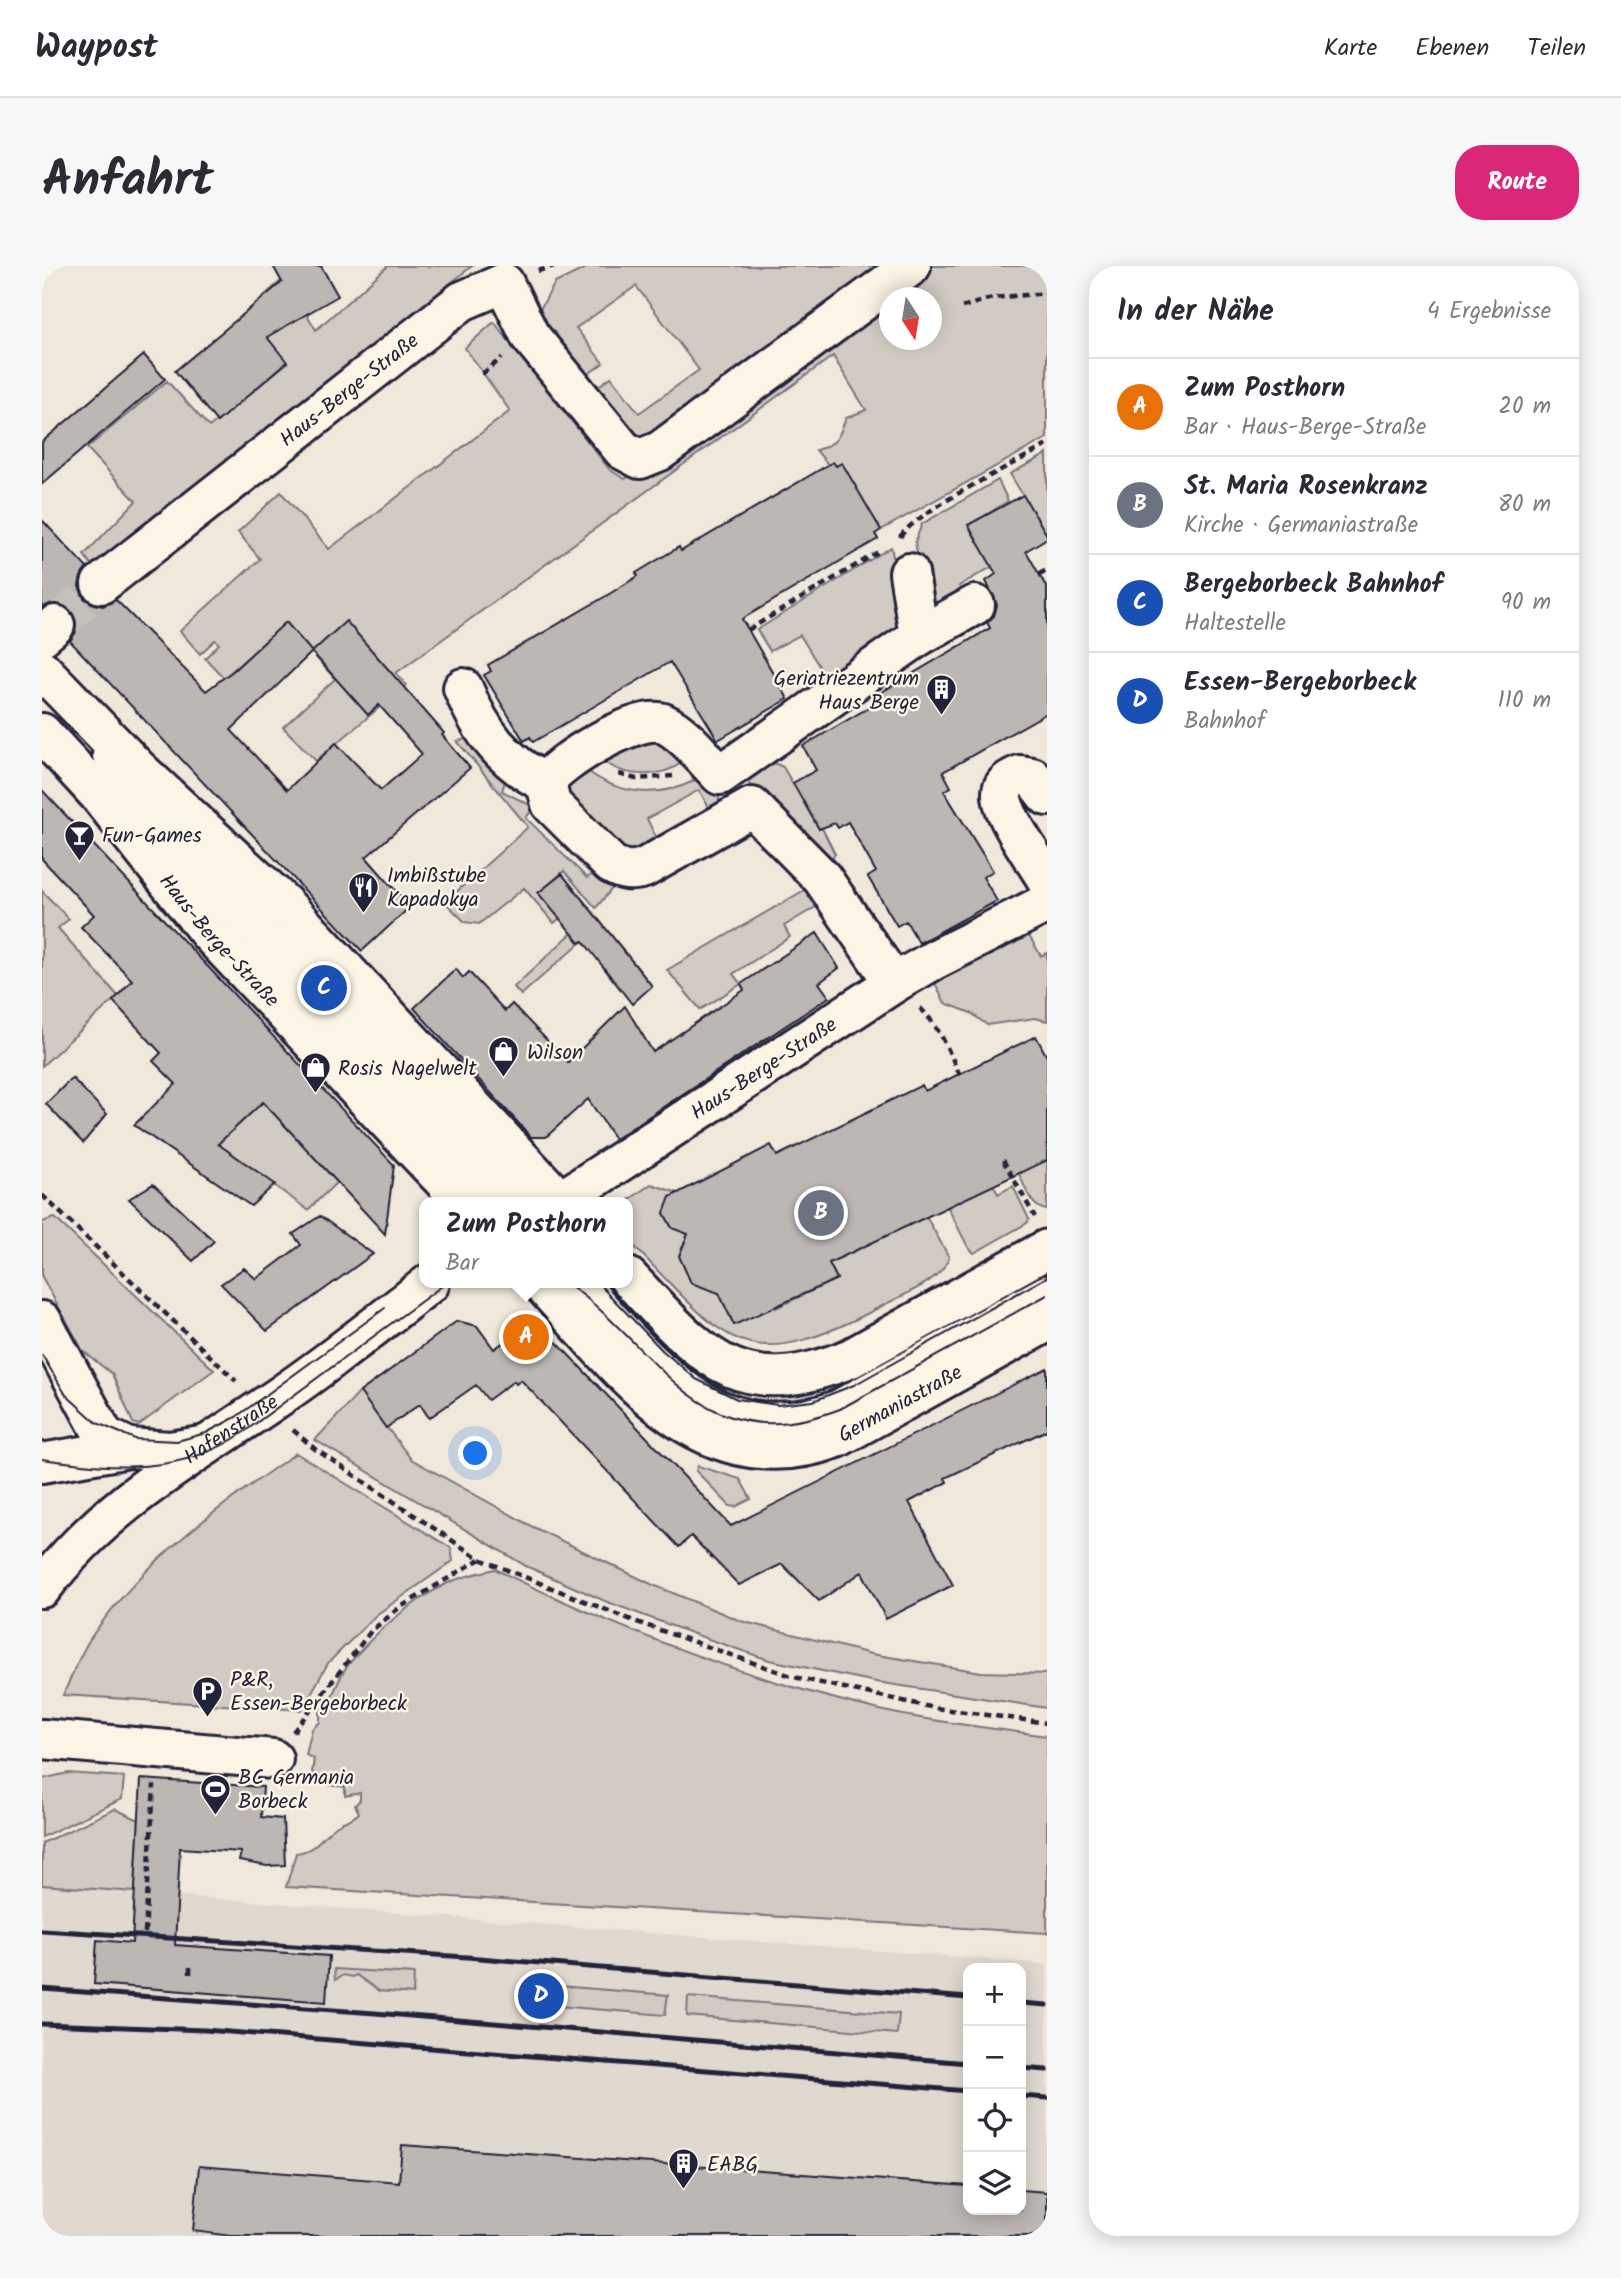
<!DOCTYPE html>
<html lang="de">
<head>
<meta charset="utf-8">
<style>
  body { margin:0; font-family:Kalam,sans-serif; background:#f7f7f7; color:#2b2b33 }
  .controls { position:absolute; right:21px; bottom:21px; display:grid; overflow:hidden; border-radius:14px; box-shadow:0 4px 18px #0003 }
  .controls button { width:63px; height:63px; display:grid; place-items:center; padding:0; border:0; border-bottom:2px solid #e1e1e2; background:#fff; color:#2b2b33; font:35px sans-serif }
  .compass { position:absolute; left:837px; top:21px; width:63px; height:63px; border-radius:50%; background:#fff; box-shadow:0 4px 18px #0003; rotate:168deg }
  .you { position:absolute; left:434px; top:1188px; width:24px; height:24px; margin:-18px; border:5px solid #fff; border-radius:50%; background:#1a73e8; box-shadow:0 0 0 10px #1a73e833 }
  .badge { display:grid; place-items:center; width:46px; height:46px; border-radius:50%; background:#db2777; color:#fff; font-size:23px; font-weight:700 }
  .pin { position:absolute; translate:-50% -50%; border:4px solid #fff; box-shadow:0 2px 7px #0006 }
  .popup { position:absolute; left:377px; top:931px; width:214px; height:91px; box-sizing:border-box; display:grid; place-content:center; border-radius:14px; background:#fff; filter:drop-shadow(0 2px 5px #0005); font-size:23px; white-space:nowrap; color:#7c7c81 }
  .popup b { font-size:26px; color:#2b2b33 }
  .popup::after { content:''; position:absolute; left:50%; top:100%; margin-left:-14px; border:14px solid transparent; border-top-color:#fff }
  .list { margin:0; padding:0; list-style:none }
  h2 { display:flex; justify-content:space-between; align-items:center; height:91px; margin:0; padding:0 28px; font-size:30px }
  h2 small { font-size:23px; font-weight:400; color:#7c7c81 }
  .list li { display:grid; grid-template-columns:46px 1fr auto; gap:21px; align-items:center; box-sizing:border-box; height:98px; padding:0 28px; border-top:2px solid #e1e1e2 }
  .list b { display:block; font-size:26px; white-space:nowrap }
  .list p { margin:0; font-size:23px; white-space:nowrap; color:#7c7c81 }
  .list em { font-size:23px; font-style:normal; color:#7c7c81 }
  .icon { flex:none; width:38px; height:38px; fill:none; stroke:currentColor; stroke-width:2; stroke-linecap:round; stroke-linejoin:round }
  .map { position:relative; flex:none; width:1005px; height:1970px; overflow:hidden; border-radius:28px }
  header { display:flex; align-items:center; gap:42px; box-sizing:border-box; height:98px; padding:0 35px; background:#fff; border-bottom:2px solid #e1e1e2 }
  header strong { font-size:33px }
  nav { display:flex; gap:38px; margin-inline-start:auto; font-size:24px }
  .intro { display:flex; align-items:center; justify-content:space-between; box-sizing:border-box; height:168px; padding:0 42px }
  h1 { margin:0; font-size:49px }
  .button { padding:18px 32px; border-radius:28px; background:#db2777; color:#fff; font-size:24px; font-weight:700 }
  main { display:flex; gap:42px; padding:0 42px }
  aside { flex:1; background:#fff; border-radius:28px; box-shadow:0 4px 18px #0003 }
  .map>svg:first-child { display:block }
  .built { fill:#e0d9cf; fill-rule:evenodd }
  .green { fill:#d1cbc3; stroke:#7a767f; stroke-width:2; fill-rule:evenodd }
  .building { fill:#bcb7b3; stroke:#22223b; stroke-width:2; fill-rule:evenodd }
  .lines { fill:none; stroke-linecap:round; stroke-linejoin:round }
  .minor-tunnel { stroke:#c6c0bb; stroke-width:38; stroke-dasharray:38 19; stroke-linecap:butt }
  .minor-casing { stroke:#22223b; stroke-width:44 }
  .major-casing { stroke:#22223b; stroke-width:44 }
  .path { stroke:#22223b; stroke-width:4.5; stroke-dasharray:7 5; stroke-linecap:butt }
  .minor { stroke:#fcf5e5; stroke-width:38 }
  .major { stroke:#fcf5e5; stroke-width:38 }
  .tram { stroke:#22223b; stroke-width:2 }
  .rail { stroke:#22223b; stroke-width:5 }
  .labels { text-anchor:middle; stroke-width:5; stroke-linejoin:round; paint-order:stroke }
  .street-label { font-size:21px; fill:#22223b; stroke:#fcf5e5 }
  .poi-label { font-size:21px; fill:#22223b; stroke:#fcf5e5; text-anchor:start }
</style>
</head>
<body>
<header>
<strong>Waypost</strong>
<nav><a>Karte</a><a>Ebenen</a><a>Teilen</a></nav>
</header>
<div class="intro"><h1>Anfahrt</h1><a class="button">Route</a></div>
<main>
<div class="map">
<svg width="1005" height="1970" viewBox="0 0 1005 1970">
  <rect width="100%" height="100%" fill="#efe8db"/>
  <filter id="ink" filterUnits="userSpaceOnUse"><feTurbulence type="fractalNoise" baseFrequency=".0143" numOctaves="2"/><feDisplacementMap in="SourceGraphic" scale="14" xChannelSelector="R" yChannelSelector="G"/><feConvolveMatrix kernelMatrix="1 2 1 2 8 2 1 2 1" color-interpolation-filters="sRGB"/></filter>
  <g filter="url(#ink)">
    <path class="built" d="M 0,1619 L 1005,1698 L 1005,1970 L 0,1970 ZM 926,1702 L 979,1702 L 979,1944 L 926,1944 Z"/>
    <path class="green" d="M 346,0 L 430,0 L 52,302 L 42,289 L 94,235 L 45,182 L 125,115 L 167,161 L 245,97 L 204,46 L 243,11 L 274,64 Z
      M 548,0 L 855,0 L 601,178 L 550,125 L 569,111 L 597,147 L 657,104 L 594,20 L 534,62 L 561,97 L 540,113 L 494,50 L 513,17 Z
      M 887,0 L 1005,0 L 1005,172 L 839,264 L 774,184 C 797,177 796,172 804,152 L 824,144 L 791,90 L 354,407 L 364,419 L 274,495 L 241,461 L 293,413 L 244,357 L 182,412 L 163,392 L 177,378 L 173,374 L 158,388 L 138,365 L 218,293 L 196,266 L 239,226 L 287,283 L 468,145 L 423,82 L 452,56 L 568,204 L 583,213 ZM 848,32 L 890,32 L 890,74 L 848,74 Z
      M 1005,188 L 1005,269 L 968,208 Z
      M 956,214 L 966,235 L 930,258 L 951,300 L 917,320 L 924,336 L 888,356 L 873,276 L 880,258 Z
      M 849,281 L 866,358 L 788,418 L 758,369 L 728,385 L 715,364 Z
      M 606,469 L 644,493 C 622,513 584,513 560,494 Z
      M 432,471 L 465,509 L 460,525 L 492,541 L 484,552 L 545,612 L 556,603 L 572,620 L 554,642 L 522,605 L 497,627 L 518,652 L 512,657 L 482,622 L 437,658 L 423,656 L 403,636 L 486,561 L 415,475 Z
      M 728,495 L 741,501 L 777,563 L 780,562 L 793,588 L 787,595 L 707,518 L 704,510 Z
      M 547,499 L 551,503 L 547,506 C 579,529 616,532 652,515 L 649,509 L 657,504 L 677,526 L 677,540 L 669,545 L 657,524 L 605,553 L 616,575 L 599,585 L 580,588 L 518,521 Z
      M 766,622 L 777,639 L 742,660 L 748,671 L 691,708 L 699,718 L 661,742 L 658,743 L 625,704 Z
      M 0,625 L 27,653 L 16,662 L 76,730 L 0,800 Z
      M 530,667 L 538,677 L 479,729 L 472,721 Z
      M 986,668 L 999,690 L 1005,687 L 1005,755 L 993,752 L 945,759 L 929,747 L 903,737 L 887,705 L 940,676 L 948,689 Z
      M 206,819 L 295,916 L 266,944 L 176,878 Z
      M 1005,894 L 1005,944 C 988,942 984,922 977,908 Z
      M 943,902 L 956,928 L 971,920 L 987,953 L 985,957 L 932,987 L 926,981 L 905,940 Z
      M 609,918 L 636,927 L 622,947 L 630,962 L 646,968 L 637,990 L 677,1027 L 692,1059 L 719,1046 L 729,1033 L 734,1042 L 795,1013 L 787,997 L 884,950 L 907,991 C 900,1015 860,1029 840,1040 C 697,1116 686,1075 586,974 L 584,936 Z
      M 13,952 L 172,1104 L 97,1159 L 91,1157 L 70,1108 L 41,1085 L 0,1011 L 0,956 Z
      M 318,1126 L 369,1193 L 491,1261 L 609,1318 L 699,1355 L 829,1388 L 939,1406 L 1005,1408 L 1005,1442 L 834,1416 L 727,1394 L 649,1367 L 563,1335 L 484,1300 L 273,1174 Z
      M 254,1187 L 409,1282 L 411,1295 L 334,1349 L 286,1397 L 260,1444 L 21,1429 C 30,1410 38,1387 50,1370 C 103,1293 178,1240 254,1187 Z
      M 656,1200 L 698,1213 L 709,1233 L 693,1241 L 688,1240 L 654,1205 Z
      M 453,1303 C 576,1364 707,1414 842,1445 C 895,1457 951,1462 1005,1470 L 1005,1667 L 244,1621 L 254,1587 C 275,1585 280,1568 297,1558 C 304,1554 310,1554 317,1547 L 313,1539 L 318,1534 L 318,1527 L 303,1530 L 303,1521 L 287,1519 L 281,1511 L 270,1507 L 272,1493 L 264,1489 L 270,1463 L 278,1456 L 278,1444 C 294,1433 294,1413 306,1399 C 332,1367 369,1335 406,1317 C 420,1310 438,1307 453,1303 Z
      M 26,1507 L 82,1511 L 80,1533 L 0,1571 L 0,1513 Z
      M 73,1543 L 97,1554 L 93,1626 L 0,1619 L 0,1577 Z
      M 292,1703 L 372,1708 L 371,1728 L 337,1725 L 314,1709 L 310,1711 L 301,1709 L 293,1714 Z
      M 517,1720 L 626,1729 L 623,1749 L 516,1740 Z
      M 646,1731 L 857,1748 L 855,1768 L 645,1750 Z"/>
    <path class="building" d="M 231,0 L 279,0 L 296,30 L 225,71 L 245,96 L 175,156 L 133,105 L 240,16 Z
      M 102,89 L 123,113 L 0,218 L 0,176 Z
      M 791,196 L 794,200 L 800,197 L 839,264 L 833,268 L 836,273 L 700,353 L 746,433 L 676,474 L 628,396 L 491,476 L 488,471 L 482,475 L 442,409 L 449,405 L 446,399 L 564,330 L 596,310 L 594,307 L 637,281 L 639,285 Z
      M 981,229 L 1005,269 L 1005,272 L 984,285 L 1005,322 L 1005,447 L 901,506 L 909,521 L 902,525 L 951,605 L 941,611 L 955,635 L 877,677 L 864,655 L 855,660 L 826,611 L 834,606 L 806,556 L 796,562 L 793,557 L 777,563 L 751,517 L 774,504 L 761,480 L 836,436 L 833,430 L 948,362 L 945,356 L 952,350 L 955,339 L 944,315 L 954,308 L 926,259 Z
      M 0,254 L 45,302 L 39,311 L 37,320 L 42,332 L 52,338 L 61,340 L 74,334 L 164,425 L 192,404 L 244,356 L 270,386 L 304,355 L 402,467 L 400,469 L 428,502 L 324,591 L 368,641 L 320,685 L 28,375 L 34,366 L 35,356 L 29,344 L 20,338 L 10,337 L 0,342 ZM 270,386 L 326,449 L 337,439 L 380,488 L 339,524 L 294,477 L 245,524 L 189,464 Z
      M 0,524 L 352,899 L 343,968 L 221,836 L 176,878 L 233,918 L 209,940 L 92,859 L 134,818 L 111,795 L 119,787 L 71,735 L 90,714 L 39,661 L 52,649 L 0,593 Z
      M 520,608 L 610,720 L 590,738 L 541,675 L 538,677 L 496,627 Z
      M 775,667 L 797,702 L 777,717 L 787,731 L 573,873 L 546,833 L 504,871 L 489,871 L 372,742 L 414,703 L 421,712 L 427,706 L 463,745 L 470,738 L 526,796 L 583,740 L 611,786 L 702,724 L 699,718 Z
      M 994,770 L 1005,791 L 1005,894 L 787,997 L 795,1013 L 692,1059 L 677,1027 L 649,1017 L 637,990 L 646,968 L 630,962 L 622,947 L 628,931 L 729,879 L 735,890 L 880,819 L 883,825 Z
      M 30,812 L 65,848 L 41,877 L 4,838 Z
      M 111,918 L 172,975 L 151,995 L 87,933 Z
      M 278,950 L 331,988 L 225,1065 L 179,1018 L 202,1002 L 214,1013 L 259,979 L 251,968 Z
      M 415,1055 L 435,1060 L 452,1083 L 482,1062 L 504,1065 L 689,1260 L 1005,1102 L 1005,1164 L 903,1212 L 905,1216 L 867,1236 L 911,1319 L 844,1353 L 820,1306 L 777,1335 L 740,1298 L 697,1319 L 649,1270 L 637,1281 L 479,1114 L 474,1118 L 472,1115 L 446,1134 L 434,1119 L 387,1152 L 378,1138 L 344,1162 L 318,1126 Z
      M 99,1513 L 221,1521 L 219,1551 L 241,1553 L 243,1599 L 225,1600 L 197,1595 L 199,1586 L 138,1582 L 133,1679 L 287,1690 L 284,1736 L 52,1718 L 55,1674 L 90,1677 Z
      M 360,1879 L 926,1920 L 926,1944 L 979,1944 L 979,1924 L 1005,1926 L 1005,1970 L 189,1970 L 151,1965 L 157,1900 L 357,1916 Z"/>
    <g class="lines">
      <path class="minor-tunnel" d="M 13,359 L 59,318"/>
      <defs>
        <g id="minor">
          <path d="M 867,307 L 877,370"/>
          <path id="s1" d="M 59,318 L 420,35 L 462,17 L 488,70 L 581,184 L 598,193 L 618,185 L 869,0"/>
          <path d="M 0,370 L 13,359"/>
          <path d="M 421,422 C 439,466 461,496 504,517 L 509,538 L 569,598 C 581,605 589,606 602,602 L 710,541 L 780,612 L 852,717"/>
          <path d="M 70,489 L 115,557 L 412,874 L 424,896 L 428,936"/>
          <path d="M 504,517 C 515,496 598,447 621,457 C 643,467 661,492 678,509 L 877,370 L 933,339"/>
          <path d="M 1005,530 L 990,511 L 978,509 C 970,512 960,517 960,527 C 958,546 994,595 1005,614"/>
          <path d="M 419,879 L 475,936"/>
          <path id="s2" d="M 518,935 L 852,717 L 892,694 L 1005,637"/>
          <path d="M 535,1017 C 611,1099 673,1190 798,1143 L 1005,1029"/>
          <path d="M 0,1055 L 62,1170 L 87,1182"/>
          <path d="M 0,1197 L 87,1182 L 128,1185 L 165,1179"/>
          <path d="M 0,1473 L 231,1493"/>
        </g>
        <g id="major">
          <path d="M 0,404 L 97,504 L 242,638 L 519,936"/>
          <path id="s3" d="M 0,467 L 57,529 L 167,667 L 422,936"/>
          <path d="M 586,1011 C 660,1089 695,1139 809,1092 L 1005,983"/>
          <path id="s4" d="M 499,1017 C 580,1104 659,1222 795,1172 L 1005,1056"/>
          <path id="s5" d="M 0,1322 C 59,1243 142,1195 222,1141 C 279,1103 334,1059 388,1017"/>
        </g>
      </defs>
      <use href="#minor" class="minor-casing"/>
      <use href="#major" class="major-casing"/>
      <path class="path" d="M 496,5 L 512,0
        M 920,41 L 950,32 L 1005,27
        M 440,108 L 460,92
        M 858,271 C 876,244 972,198 1005,179
        M 997,308 L 1005,304
        M 706,364 L 836,286
        M 577,508 L 594,513 L 631,510
        M 878,742 C 900,763 906,786 920,813
        M 961,894 L 993,951
        M 0,929 L 194,1115
        M 251,1164 L 273,1183 L 438,1293 L 592,1355 L 752,1411 L 893,1442 L 1005,1457
        M 251,1466 L 329,1365 L 357,1342 L 438,1293
        M 103,1667 L 112,1519
        M 148,1708 L 148,1699"/>
      <use href="#minor" class="minor"/>
      <use href="#major" class="major"/>
      <path class="tram" d="M 525,1017 C 621,1085 655,1197 798,1143 L 1005,1029
        M 556,1017 L 621,1085 L 654,1113 L 695,1133 L 736,1139 L 771,1135 L 812,1119 L 1005,1011
        M 0,1089 L 24,1129 L 55,1157 L 93,1173 L 135,1175 L 164,1167 L 194,1151 L 343,1042
        M 0,1193 C 71,1203 140,1210 202,1166 L 404,1017"/>
      <path class="rail" d="M 0,1664 L 425,1691 L 926,1732
        M 0,1723 L 333,1747 L 926,1797
        M 979,1737 L 1005,1739
        M 0,1758 L 163,1764 L 926,1825
        M 979,1802 L 1005,1804
        M 979,1830 L 1005,1832"/>
    </g>
  </g>
  <defs>
    <symbol id="building-pin" viewBox="-11 -11 22 30"><path d="M0 17L-7.5 6A9.5 9.5 0 1 1 7.5 6Z" fill="#22223b" stroke="#fcf5e5"/><path d="M-4-6H4V6H1V3H-1V6H-4ZM-2.5-4.3h1.7v1.8h-1.7ZM.8-4.3h1.7v1.8H.8ZM-2.5-1h1.7V.8h-1.7ZM.8-1h1.7V.8H.8Z" fill="#fff"/></symbol>
    <symbol id="bar-pin" viewBox="-11 -11 22 30"><path d="M0 17L-7.5 6A9.5 9.5 0 1 1 7.5 6Z" fill="#22223b" stroke="#fcf5e5"/><path d="M-6-5H6L.8 .8V4.5H3.5V6h-7V4.5H-.8V.8Z" fill="#fff"/></symbol>
    <symbol id="restaurant-pin" viewBox="-11 -11 22 30"><path d="M0 17L-7.5 6A9.5 9.5 0 1 1 7.5 6Z" fill="#22223b" stroke="#fcf5e5"/><path d="M-5-6h1v4h1v-4h1v4h1v-4h1v5L-1.5 .5V6h-2V.5L-5-1ZM5-6V6H3V1.5H1.5Q1.5-4 5-6Z" fill="#fff"/></symbol>
    <symbol id="shop-pin" viewBox="-11 -11 22 30"><path d="M0 17L-7.5 6A9.5 9.5 0 1 1 7.5 6Z" fill="#22223b" stroke="#fcf5e5"/><path d="M-5-2.5h2.3a2.7 3.5 0 0 1 5.4 0H5L5.5 6h-11ZM-1.5-2.5h3a1.5 2.3 0 0 0-3 0Z" fill="#fff"/></symbol>
    <symbol id="parking-pin" viewBox="-11 -11 22 30"><path d="M0 17L-7.5 6A9.5 9.5 0 1 1 7.5 6Z" fill="#22223b" stroke="#fcf5e5"/><path d="M-3.5-5.5H1a3.5 3.5 0 0 1 0 7H-1V5.5H-3.5ZM-1-3.4V-.6H.8a1.4 1.4 0 0 0 0-2.8Z" fill="#fff"/></symbol>
    <symbol id="stadium-pin" viewBox="-11 -11 22 30"><path d="M0 17L-7.5 6A9.5 9.5 0 1 1 7.5 6Z" fill="#22223b" stroke="#fcf5e5"/><path d="M0-5a6.5 5 0 1 0 0 10a6.5 5 0 1 0 0-10ZM-3.5-1.8h7v3.6h-7Z" fill="#fff"/></symbol>
  </defs>
  <g fill-rule="evenodd">
    <use href="#building-pin" x="882" y="406" width="35" height="47"/>
    <use href="#bar-pin" x="20" y="552" width="35" height="47"/>
    <use href="#restaurant-pin" x="304" y="604" width="35" height="47"/>
    <use href="#shop-pin" x="444" y="768" width="35" height="47"/>
    <use href="#shop-pin" x="256" y="784" width="35" height="47"/>
    <use href="#parking-pin" x="148" y="1408" width="35" height="47"/>
    <use href="#stadium-pin" x="156" y="1506" width="35" height="47"/>
    <use href="#building-pin" x="624" y="1880" width="35" height="47"/>
  </g>
  <g class="labels">
    <g class="street-label">
      <text dy="7" stroke="none"><textPath href="#s1" startOffset="315">Haus-Berge-Straße</textPath></text>
      <text dy="7" stroke="none"><textPath href="#s3" startOffset="273">Haus-Berge-Straße</textPath></text>
      <text dy="7" stroke="none"><textPath href="#s2" startOffset="243">Haus-Berge-Straße</textPath></text>
      <text dy="7" stroke="none"><textPath href="#s4" startOffset="432">Germaniastraße</textPath></text>
      <text dy="7" stroke="none"><textPath href="#s5" startOffset="248">Hafenstraße</textPath></text>
    </g>
    <g class="poi-label">
      <text x="877" y="419" text-anchor="end">Geriatriezentrum<tspan x="877" dy="24">Haus Berge</tspan></text>
      <text x="60" y="576">Fun-Games</text>
      <text x="345" y="616">Imbißstube<tspan x="345" dy="24">Kapadokya</tspan></text>
      <text x="485" y="793">Wilson</text>
      <text x="296" y="809">Rosis Nagelwelt</text>
      <text x="188" y="1420">P&amp;R,<tspan x="188" dy="24">Essen-Bergeborbeck</tspan></text>
      <text x="196" y="1518">BC Germania<tspan x="196" dy="24">Borbeck</tspan></text>
      <text x="665" y="1905">EABG</text>
    </g>
  </g>
</svg>
<div class="controls">
<button>+</button>
<button>−</button>
<button><svg class="icon" aria-label="locate" viewBox="0 0 24 24"><circle cx="12" cy="12" r="6"/><path d="M12 2v4M12 18v4M2 12h4M18 12h4"/></svg></button>
<button><svg class="icon" aria-label="layers" viewBox="0 0 24 24"><path d="M12 4l9 5-9 5-9-5zM3 14l9 5 9-5"/></svg></button>
</div>
<svg class="compass" viewBox="-18 -18 36 36"><path d="M0-13l5 13h-10z" fill="#e53935"/><path d="M0 13l5-13h-10z" fill="#7c7c81"/></svg>
<div class="you"></div>
<div class="pin badge" style="left:484px;top:1071px;background:#e8710a">A</div>
<div class="popup"><b>Zum Posthorn</b>Bar</div>
<div class="pin badge" style="left:779px;top:947px;background:#6b7280">B</div>
<div class="pin badge" style="left:282px;top:722px;background:#1a4fb4">C</div>
<div class="pin badge" style="left:499px;top:1730px;background:#1a4fb4">D</div>
</div>
<aside>
<h2>In der Nähe<small>4 Ergebnisse</small></h2>
<ul class="list">
<li><span class="badge" style="background:#e8710a">A</span><div><b>Zum Posthorn</b><p>Bar · Haus-Berge-Straße</p></div><em>20 m</em></li>
<li><span class="badge" style="background:#6b7280">B</span><div><b>St. Maria Rosenkranz</b><p>Kirche · Germaniastraße</p></div><em>80 m</em></li>
<li><span class="badge" style="background:#1a4fb4">C</span><div><b>Bergeborbeck Bahnhof</b><p>Haltestelle</p></div><em>90 m</em></li>
<li><span class="badge" style="background:#1a4fb4">D</span><div><b>Essen-Bergeborbeck</b><p>Bahnhof</p></div><em>110 m</em></li>
</ul>
</aside>
</main>
</body>
</html>
